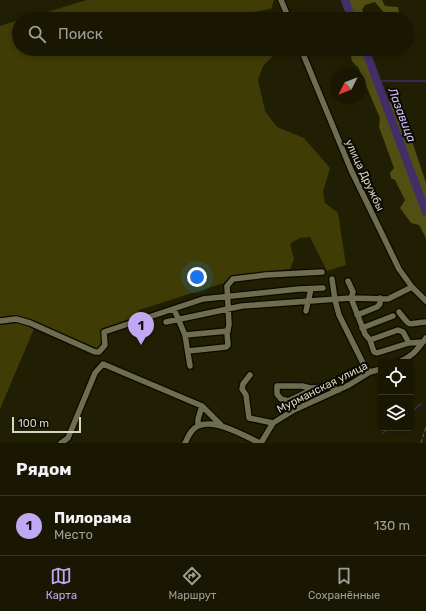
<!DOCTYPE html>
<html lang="ru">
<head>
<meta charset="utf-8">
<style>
  body { margin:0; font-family:Rubik,sans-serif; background:#22200c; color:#f1f3f6 }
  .controls { position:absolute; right:12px; bottom:12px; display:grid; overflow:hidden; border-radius:4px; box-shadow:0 2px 6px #0003 }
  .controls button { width:36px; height:36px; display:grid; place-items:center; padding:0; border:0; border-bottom:1px solid #373624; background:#191702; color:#f1f3f6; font:20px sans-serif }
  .compass { position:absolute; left:330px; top:68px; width:36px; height:36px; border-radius:50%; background:#191702; box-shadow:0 2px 6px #0003; rotate:228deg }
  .scale { position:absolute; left:12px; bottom:10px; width:69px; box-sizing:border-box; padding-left:4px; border:2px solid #d5d5c4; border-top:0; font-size:11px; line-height:14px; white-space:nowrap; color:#d5d5c4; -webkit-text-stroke:3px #090901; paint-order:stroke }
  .you { position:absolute; left:197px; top:277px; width:14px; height:14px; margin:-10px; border:3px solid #fff; border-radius:50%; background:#1a73e8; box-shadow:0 0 0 6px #1a73e833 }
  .badge { display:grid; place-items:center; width:26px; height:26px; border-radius:50%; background:#c0a8f3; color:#111; font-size:13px; font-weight:700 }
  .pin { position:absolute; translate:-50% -33px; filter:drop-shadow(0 1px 2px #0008) }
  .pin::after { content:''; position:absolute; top:21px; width:14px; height:12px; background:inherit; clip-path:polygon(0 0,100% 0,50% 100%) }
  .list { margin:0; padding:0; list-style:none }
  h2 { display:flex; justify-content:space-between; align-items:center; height:52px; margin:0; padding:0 16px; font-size:17px }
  h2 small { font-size:13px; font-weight:400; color:#9f9f99 }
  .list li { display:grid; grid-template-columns:26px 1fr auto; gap:12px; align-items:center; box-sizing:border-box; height:60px; padding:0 16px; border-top:1px solid #373624 }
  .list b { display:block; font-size:15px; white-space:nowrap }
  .list p { margin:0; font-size:13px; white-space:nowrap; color:#9f9f99 }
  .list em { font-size:13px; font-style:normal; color:#9f9f99 }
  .icon { flex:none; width:22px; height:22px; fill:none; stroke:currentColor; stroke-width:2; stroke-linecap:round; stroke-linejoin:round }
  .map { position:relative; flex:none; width:426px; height:443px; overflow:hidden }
  .search { position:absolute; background:#191702; box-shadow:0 2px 6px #0003; left:12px; right:12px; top:12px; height:44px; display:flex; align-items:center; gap:10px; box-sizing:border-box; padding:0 14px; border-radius:22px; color:#9f9f99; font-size:15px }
  .sheet { height:112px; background:#191702 }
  nav { display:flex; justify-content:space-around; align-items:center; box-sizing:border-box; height:56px; border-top:1px solid #373624; background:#191702; font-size:11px; color:#9f9f99 }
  nav a { display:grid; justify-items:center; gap:2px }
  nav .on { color:#c0a8f3 }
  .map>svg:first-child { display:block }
  .green { fill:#3f3c05 }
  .forest { fill:#524f13 }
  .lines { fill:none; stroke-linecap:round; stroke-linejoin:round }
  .stream { stroke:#432e68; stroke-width:1.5 }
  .river { stroke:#432e68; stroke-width:8 }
  .minor-casing { stroke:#0b0900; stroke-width:8 }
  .path { stroke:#64634b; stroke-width:1; stroke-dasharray:4 2; stroke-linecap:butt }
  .minor { stroke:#6e6d4f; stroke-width:5.5 }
  .labels { text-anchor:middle; stroke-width:4; stroke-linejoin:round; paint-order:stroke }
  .street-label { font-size:11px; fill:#d5d5c4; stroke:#090901 }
  .water-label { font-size:12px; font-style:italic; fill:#d1c0f7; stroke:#090901 }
</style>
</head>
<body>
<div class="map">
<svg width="426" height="443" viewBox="0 0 426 443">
  <rect width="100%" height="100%" fill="#211f03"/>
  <path class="green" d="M 87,0 L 274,0 L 271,9 L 253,12 L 254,19 L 24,19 Z
    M 19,20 L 19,49 L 275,49 L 278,51 L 263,66 L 258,80 L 265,111 L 277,127 L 304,138 L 330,168 L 323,192 L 325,203 L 338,213 L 346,265 L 327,271 L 310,237 L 299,238 L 290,244 L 294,259 L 290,269 L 230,276 L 224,283 L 139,310 L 140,315 L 102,329 L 102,346 L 92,350 L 36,324 L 0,409 L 0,26 Z"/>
  <path class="forest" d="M 348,0 L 382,0 L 385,6 L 398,7 L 399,12 L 385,14 L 375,2 L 365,5 L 362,10 L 367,19 L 339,19 L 341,17 L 347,19 L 351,8 Z
    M 352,49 L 367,49 L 388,101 L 400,105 L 426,183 L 426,238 L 419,225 L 411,223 L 400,208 L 405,200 L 395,180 L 391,178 L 390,173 L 394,168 L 379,127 L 380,118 L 358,67 C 352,62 349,59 353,51 Z"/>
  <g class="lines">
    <path class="stream" d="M 377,81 L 426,81
      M 411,412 L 421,404
      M 383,433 L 390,428"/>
    <path class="river" d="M 345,0 L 352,19
      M 365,49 L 426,212"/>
    <defs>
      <path id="minor" d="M 281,0 L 289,19
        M 301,49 L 351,170 L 399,269 L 412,287 L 426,301
        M 332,279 L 335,300 L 339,315 L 364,365 L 370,372
        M 348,281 L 353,292 L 351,298 L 365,334 L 370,340 L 374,352 L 377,353 L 409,343 L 423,342
        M 174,309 L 185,335 L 190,366
        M 306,311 L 311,289
        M 399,312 C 412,329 407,323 426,322
        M 357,315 L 377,307 L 380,304 L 380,298
        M 0,321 L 16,319 L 30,323 L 95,352 L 99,352 L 105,345 L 104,332 L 203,299 L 299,289 L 323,288
        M 166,322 L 242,306 L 351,298 L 388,299 L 412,287
        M 362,328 L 393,316
        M 185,335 L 228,331
        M 370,340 L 398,330 L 403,332 L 409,343
        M 188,351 L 226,347 L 228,345 L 227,333 L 229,325 L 227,286 L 233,279 L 266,275 L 322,272
        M 399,362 C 413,356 417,350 426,338
        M 250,375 L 243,384 L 242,389 L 246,395 L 249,418 L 273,423
        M 310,388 L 307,392 L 288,401 L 281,399 L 277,394 L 277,386 L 302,386 L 310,388 L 330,387 L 339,390
        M 198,426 L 198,419 L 202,406
        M 61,443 L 68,438 L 95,373 L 103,364 L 202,406 L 222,426
        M 185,443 C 188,437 191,429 198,426 C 215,418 245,436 260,443
        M 261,443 L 273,423 L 294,410 L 349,385 L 370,372 L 381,369"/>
    </defs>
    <use href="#minor" class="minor-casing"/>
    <path class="path" d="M 421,443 L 426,427"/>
    <use href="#minor" class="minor"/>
  </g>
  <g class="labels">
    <g class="street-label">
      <text transform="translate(365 175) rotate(65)" y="4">улица Дружбы</text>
      <text transform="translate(322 387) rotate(-27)" y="4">Мурманская улица</text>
    </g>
    <g class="water-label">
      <text transform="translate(402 115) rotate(69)" y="4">Лазавица</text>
    </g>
  </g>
</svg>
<div class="controls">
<button><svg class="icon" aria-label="locate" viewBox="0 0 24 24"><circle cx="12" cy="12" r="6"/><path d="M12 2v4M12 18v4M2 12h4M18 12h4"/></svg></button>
<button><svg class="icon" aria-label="layers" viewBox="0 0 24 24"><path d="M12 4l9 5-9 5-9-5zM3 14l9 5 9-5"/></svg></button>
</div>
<svg class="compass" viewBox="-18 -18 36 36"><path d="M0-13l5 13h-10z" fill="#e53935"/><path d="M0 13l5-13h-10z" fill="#9f9f99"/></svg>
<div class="scale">100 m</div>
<div class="you"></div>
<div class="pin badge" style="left:141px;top:345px">1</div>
<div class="search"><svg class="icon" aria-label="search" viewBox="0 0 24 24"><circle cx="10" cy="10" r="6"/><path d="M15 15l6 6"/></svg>Поиск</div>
</div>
<section class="sheet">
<h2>Рядом<small></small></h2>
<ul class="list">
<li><span class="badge">1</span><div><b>Пилорама</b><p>Место</p></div><em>130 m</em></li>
</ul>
</section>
<nav>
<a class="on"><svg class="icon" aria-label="map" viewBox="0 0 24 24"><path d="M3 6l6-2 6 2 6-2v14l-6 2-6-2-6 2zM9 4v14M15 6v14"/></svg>Карта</a>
<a><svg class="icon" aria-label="directions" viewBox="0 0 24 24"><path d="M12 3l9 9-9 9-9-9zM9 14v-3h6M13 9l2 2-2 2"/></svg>Маршрут</a>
<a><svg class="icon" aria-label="saved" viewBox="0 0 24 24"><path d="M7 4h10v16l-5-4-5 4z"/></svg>Сохранённые</a>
</nav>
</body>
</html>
